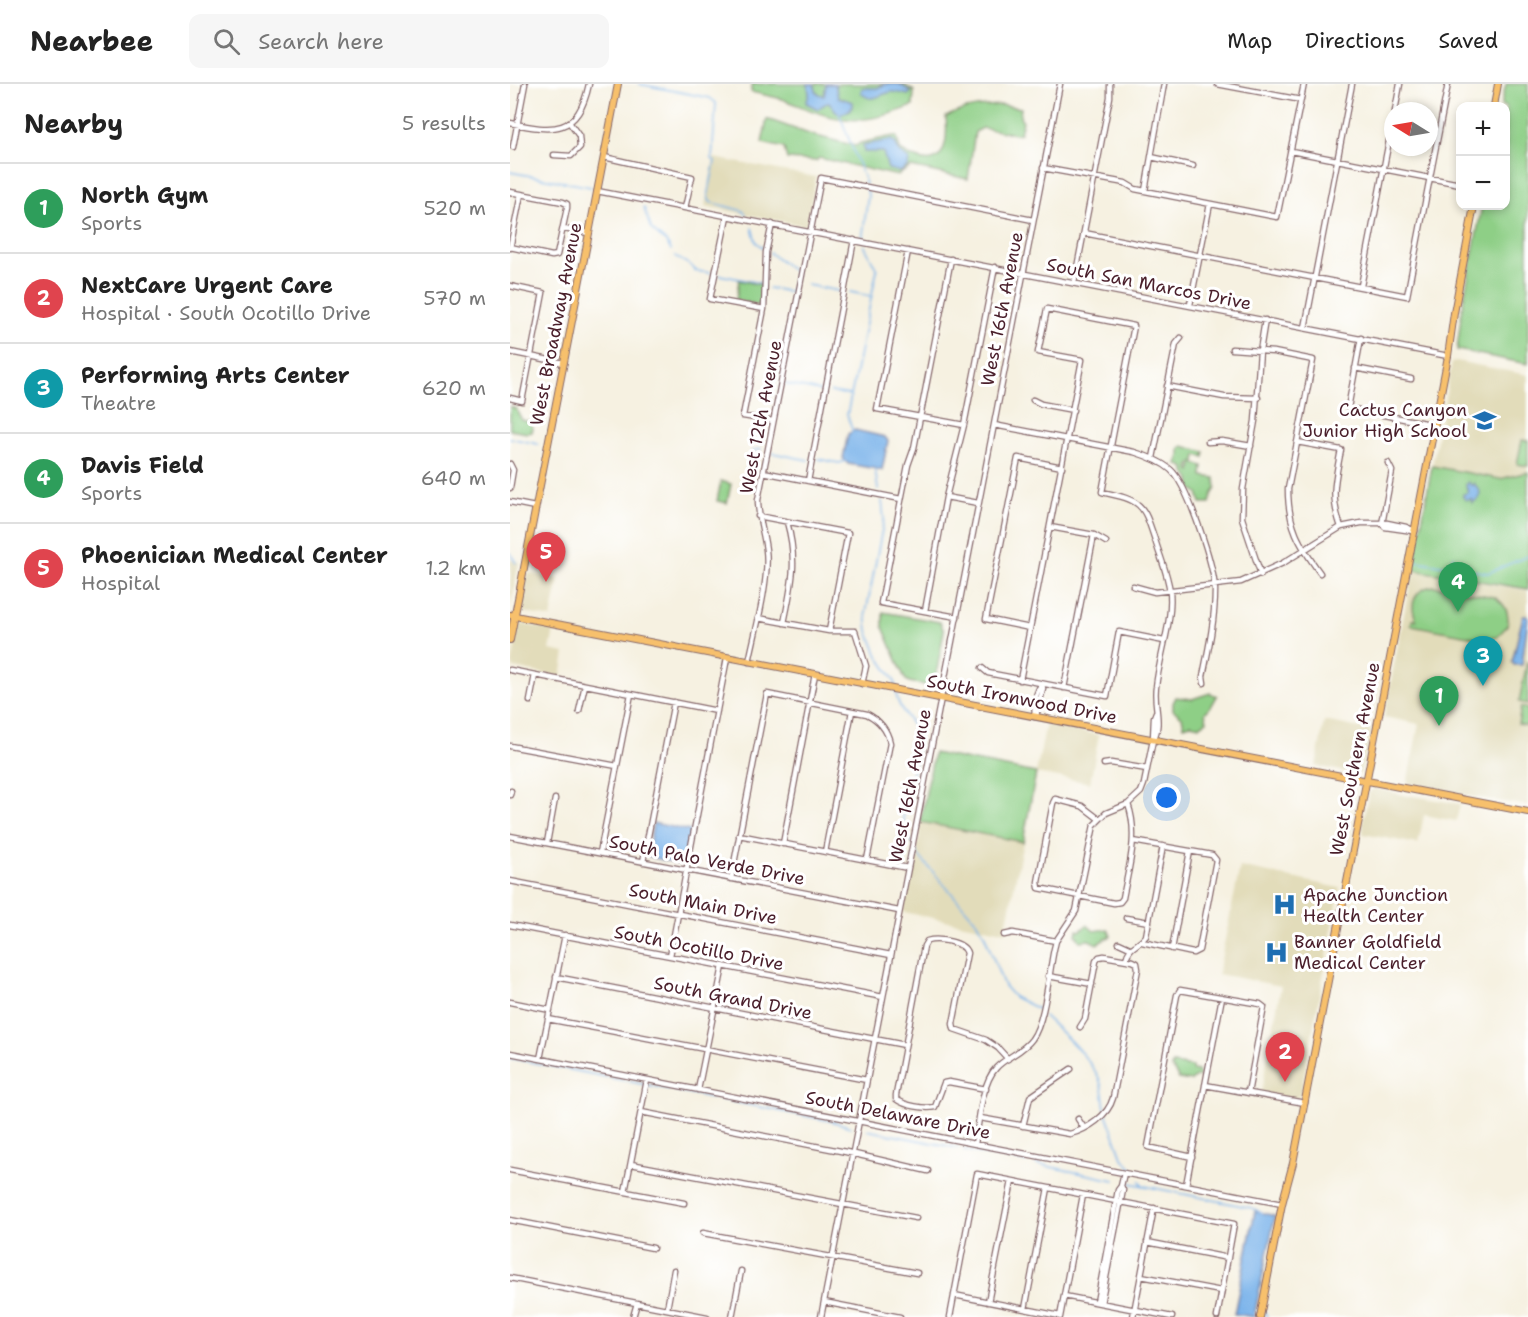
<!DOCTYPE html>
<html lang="en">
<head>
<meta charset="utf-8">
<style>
  body { margin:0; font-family:"Shantell Sans",sans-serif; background:#f6f6f6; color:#222 }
  .controls { position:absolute; right:18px; top:18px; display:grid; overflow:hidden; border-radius:12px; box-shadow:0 3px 9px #0003 }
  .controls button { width:54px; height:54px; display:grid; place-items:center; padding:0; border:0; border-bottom:2px solid #e0e0e0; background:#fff; color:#222; font:30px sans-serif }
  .compass { position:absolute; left:874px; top:18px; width:54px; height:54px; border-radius:50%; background:#fff; box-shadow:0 3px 9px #0003; rotate:281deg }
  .you { position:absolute; left:657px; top:714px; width:21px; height:21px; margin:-15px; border:4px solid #fff; border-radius:50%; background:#1a73e8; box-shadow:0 0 0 9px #1a73e833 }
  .badge { display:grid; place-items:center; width:39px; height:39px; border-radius:50%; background:#d93025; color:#fff; font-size:20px; font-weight:700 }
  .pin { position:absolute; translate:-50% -50px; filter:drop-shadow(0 2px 3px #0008) }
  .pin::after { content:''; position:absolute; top:32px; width:21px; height:18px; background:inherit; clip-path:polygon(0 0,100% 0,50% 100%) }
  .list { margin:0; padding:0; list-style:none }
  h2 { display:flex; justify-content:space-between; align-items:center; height:78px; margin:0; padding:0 24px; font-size:26px }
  h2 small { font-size:20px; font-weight:400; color:#767676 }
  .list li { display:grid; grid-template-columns:39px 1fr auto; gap:18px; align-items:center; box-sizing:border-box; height:90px; padding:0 24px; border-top:2px solid #e0e0e0 }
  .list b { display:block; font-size:22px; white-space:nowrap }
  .list p { margin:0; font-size:20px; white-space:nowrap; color:#767676 }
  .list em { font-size:20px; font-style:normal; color:#767676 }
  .icon { flex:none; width:33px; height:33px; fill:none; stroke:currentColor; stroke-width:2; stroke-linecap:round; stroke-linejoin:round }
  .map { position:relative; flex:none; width:1018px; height:1233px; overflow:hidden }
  header { display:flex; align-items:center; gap:36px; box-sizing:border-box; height:84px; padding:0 30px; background:#fff; border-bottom:2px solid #e0e0e0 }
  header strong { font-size:28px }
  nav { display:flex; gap:33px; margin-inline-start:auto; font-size:21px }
  .search { width:420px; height:54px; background:#f6f6f6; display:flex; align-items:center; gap:15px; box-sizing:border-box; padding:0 21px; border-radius:12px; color:#767676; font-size:22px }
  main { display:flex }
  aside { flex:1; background:#fff }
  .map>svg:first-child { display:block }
  .built { fill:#e2dcba }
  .green { fill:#8ecf86; stroke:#6c7758; stroke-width:1.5 }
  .water { fill:#7ab3ea; stroke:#62698a; stroke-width:1.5 }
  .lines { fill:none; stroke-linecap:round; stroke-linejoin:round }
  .stream { stroke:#7ab3ea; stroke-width:1.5 }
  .minor-casing { stroke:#86686b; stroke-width:7 }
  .major-casing { stroke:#86686b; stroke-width:8 }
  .minor { stroke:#fff; stroke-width:4.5 }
  .major { stroke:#f7c06c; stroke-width:6 }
  .labels { text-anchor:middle; stroke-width:6; stroke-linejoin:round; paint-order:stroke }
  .street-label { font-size:18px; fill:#4a1f2b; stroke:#fff }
  .poi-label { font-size:18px; fill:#4a1f2b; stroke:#fff; text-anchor:start }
</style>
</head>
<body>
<header>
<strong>Nearbee</strong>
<div class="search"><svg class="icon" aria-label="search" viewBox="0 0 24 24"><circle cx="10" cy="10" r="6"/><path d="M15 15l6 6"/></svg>Search here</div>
<nav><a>Map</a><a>Directions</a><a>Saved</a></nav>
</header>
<main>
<aside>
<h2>Nearby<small>5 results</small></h2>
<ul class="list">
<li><span class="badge" style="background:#2e9e5b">1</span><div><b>North Gym</b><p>Sports</p></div><em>520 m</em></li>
<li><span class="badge" style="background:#e0444e">2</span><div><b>NextCare Urgent Care</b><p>Hospital · South Ocotillo Drive</p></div><em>570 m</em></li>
<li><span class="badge" style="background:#0f9aa8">3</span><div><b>Performing Arts Center</b><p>Theatre</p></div><em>620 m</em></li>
<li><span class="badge" style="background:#2e9e5b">4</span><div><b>Davis Field</b><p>Sports</p></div><em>640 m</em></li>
<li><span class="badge" style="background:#e0444e">5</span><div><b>Phoenician Medical Center</b><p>Hospital</p></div><em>1.2 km</em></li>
</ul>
</aside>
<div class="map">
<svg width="1018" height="1233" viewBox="0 0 1018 1233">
  <rect width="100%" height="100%" fill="#fff"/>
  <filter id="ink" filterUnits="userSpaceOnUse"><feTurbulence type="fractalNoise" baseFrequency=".0167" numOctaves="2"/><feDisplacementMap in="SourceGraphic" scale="12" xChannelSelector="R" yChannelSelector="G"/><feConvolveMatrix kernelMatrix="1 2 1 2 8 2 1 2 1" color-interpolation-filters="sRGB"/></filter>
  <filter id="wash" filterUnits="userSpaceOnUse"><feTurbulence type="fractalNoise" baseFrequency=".008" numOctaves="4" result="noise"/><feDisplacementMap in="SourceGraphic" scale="24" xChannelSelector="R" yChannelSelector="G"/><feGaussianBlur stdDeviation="1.35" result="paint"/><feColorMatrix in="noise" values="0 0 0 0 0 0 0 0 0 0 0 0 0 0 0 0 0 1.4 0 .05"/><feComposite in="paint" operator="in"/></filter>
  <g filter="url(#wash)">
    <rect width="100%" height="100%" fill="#f6f1e1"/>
    <path class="built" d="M 204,74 L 306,93 L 297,142 L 195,122 Z
      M 946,277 L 1018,291 L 1018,388 L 991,395 L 922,382 L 942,279 Z
      M 0,476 L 9,478 L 0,523 Z
      M 903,486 L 1018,507 L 1018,722 L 954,711 L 919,702 L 897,700 L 909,640 L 874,633 Z
      M 18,489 L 49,495 L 41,534 L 13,528 L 11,526 Z
      M 12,540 L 44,546 L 40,566 L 55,569 L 51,593 L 4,584 L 2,580 L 9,542 Z
      M 814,637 L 861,646 L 851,689 L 847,690 L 806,682 Z
      M 536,640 L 589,651 L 580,699 L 526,689 Z
      M 864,704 L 897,712 L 903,712 L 950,720 L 946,737 L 914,731 L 908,760 L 853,750 L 853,737 L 859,709 Z
      M 410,738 L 513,758 L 495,848 L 393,828 L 410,751 Z
      M 730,783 L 830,804 L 791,1008 L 786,1015 L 751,1009 L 771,902 L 708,890 Z"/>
    <path class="green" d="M 242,0 L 393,0 L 404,7 L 403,22 C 381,30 358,38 335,35 C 311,33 290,21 268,14 C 259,12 250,10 241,8 Z
      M 996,0 L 1018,0 L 1018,280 L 947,266 L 952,224 L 972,122 L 996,122 L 996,22 L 991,22 Z
      M 492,21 L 511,24 L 510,33 L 513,37 L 510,49 L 505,50 L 473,44 L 465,48 L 458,95 L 401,83 L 389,90 L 388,92 L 309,74 L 306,77 L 277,75 L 274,64 L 252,59 L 257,35 L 302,51 L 346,62 L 350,59 L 383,52 L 387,53 L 390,66 C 429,90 439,70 436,33 C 454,23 471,22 492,21 Z
      M 229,196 L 252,201 L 251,219 L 248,221 L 226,216 Z
      M 0,322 L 6,325 L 12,336 L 21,338 L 23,344 L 22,348 L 17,349 L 0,346 Z
      M 1012,356 L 1018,357 L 1018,382 L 1007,380 Z
      M 673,362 L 695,368 L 694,373 L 686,371 L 685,379 L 681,379 L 679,385 L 681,387 L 683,379 L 693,382 L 692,392 L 705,394 L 706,404 L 702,411 L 700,419 L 691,419 L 688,409 L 681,404 L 680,394 L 675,389 L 675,384 L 667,380 L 670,372 L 670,364 Z
      M 922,382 L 990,395 L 1018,388 L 1018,505 L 903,486 Z
      M 211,397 L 221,400 L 217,419 L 207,417 Z
      M 924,502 L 984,513 C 996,520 1000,529 997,542 L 987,553 L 974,555 L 901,541 L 902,536 L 907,537 C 898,520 905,504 924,502 Z
      M 373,528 L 430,538 L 434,547 L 425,597 L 420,602 L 399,598 L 395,595 L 373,543 Z
      M 1017,578 L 1018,579 L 1018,620 L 1009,618 Z
      M 700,609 L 707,612 L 702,621 L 695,629 L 697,637 L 689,642 L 681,640 L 674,642 L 672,633 L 663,626 L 663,619 L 666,613 L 682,615 Z
      M 1011,623 L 1018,625 L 1018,642 L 1008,640 Z
      M 424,669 L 526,689 L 513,758 L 410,738 Z
      M 577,841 L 584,847 L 598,845 L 601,852 L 587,860 L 579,856 L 570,857 L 566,851 L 567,846 L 570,847 Z
      M 663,980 L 682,983 L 682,986 L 688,987 L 690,993 L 686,993 L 681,997 L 669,995 L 661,983 Z"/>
    <path class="water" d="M 298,0 L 304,0 L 307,9 L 314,12 L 316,0 L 325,0 L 328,13 L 343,18 C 344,25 336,28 330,31 C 319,23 324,12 308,25 L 296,19 L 299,11 Z
      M 376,0 L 389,0 L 401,8 L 398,11 C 392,10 385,6 378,9 C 367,12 362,19 351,9 L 352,4 L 367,4 Z
      M 381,56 L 385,58 L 389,68 L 399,75 L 398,82 L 390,88 L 378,85 L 373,68 L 354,68 L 353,61 Z
      M 345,346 L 375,353 L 378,357 L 372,386 L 338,380 L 333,374 L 338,350 Z
      M 958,398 L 962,402 L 964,399 L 970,408 L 969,414 L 962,419 L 961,415 L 956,416 L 953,413 L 953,410 L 958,409 L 956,401 Z
      M 1013,532 L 1017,532 L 1018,534 L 1012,581 L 1004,581 L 1002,578 Z
      M 143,739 L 181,747 L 174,779 L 171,781 L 137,772 Z
      M 745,1127 L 765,1132 L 744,1233 L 724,1230 Z"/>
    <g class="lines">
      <path class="stream" d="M 129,0 L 200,14 L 206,19 L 202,75 L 205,77 L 198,112 L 200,118 L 233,127 L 236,130
        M 329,29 L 356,100
        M 0,88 L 81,103
        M 134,124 L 141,145 L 156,158 L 161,166
        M 242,144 L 246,158 L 253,164
        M 352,157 L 358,112 L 357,105
        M 165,172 C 172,178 181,179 186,187 L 201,189
        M 210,191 L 251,199
        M 297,201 L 329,207
        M 259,204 L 281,208 L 285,188 L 260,169
        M 340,208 L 360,212
        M 275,300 L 310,307
        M 321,308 L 340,311
        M 343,348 L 337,331 L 367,186 L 354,161
        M 0,354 L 28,360
        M 242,367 L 251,365
        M 263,369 L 298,376
        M 308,375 L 329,379 L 336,377
        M 365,385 L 368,405
        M 372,417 L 374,435 L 356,529 L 358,547 L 368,572 L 385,598 L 385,604
        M 0,469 L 6,479
        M 906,477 L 978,489 L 1018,472
        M 943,483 L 943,472
        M 386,609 C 388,629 408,639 408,660 L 393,734 L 395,746 L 402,759
        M 404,763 L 409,772 L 466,837 L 474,850 L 494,902 L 504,913 L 528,925
        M 534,932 C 553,950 575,969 588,992 C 593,1002 593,1013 595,1024
        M 0,974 L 321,1037 L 341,1043
        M 596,1029 L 612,1073 L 622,1085
        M 357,1046 L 448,1064
        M 454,1066 L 516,1078
        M 526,1080 L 604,1096
        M 630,1097 L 633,1102
        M 620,1099 L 742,1124 L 752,1129
        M 754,1226 L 757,1233"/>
    </g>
  </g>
  <g filter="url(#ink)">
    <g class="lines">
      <defs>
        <path id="minor" d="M 707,0 L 791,16
          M 885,27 L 890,0
          M 0,39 C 44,48 68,51 79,0
          M 3,63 L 15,0
          M 781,67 L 950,100
          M 44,71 L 61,72 L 70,63 L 69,52 L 59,38
          M 94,73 L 182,93 L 175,124
          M 641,73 L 683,82
          M 533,84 L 615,99 L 625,105 L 767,133 L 794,0
          M 87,107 L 938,272
          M 635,107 L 654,0
          M 0,108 L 53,118 L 57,120 L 57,124 L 47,171 L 42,172 L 0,163
          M 217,132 L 200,215 L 254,225
          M 262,140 L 256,168 L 254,225 L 233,332 L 263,337
          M 53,145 L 79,149
          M 574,149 L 897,212 L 938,0
          M 0,164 L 11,110
          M 398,167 L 367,325 L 454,341
          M 441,175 L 404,364 L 398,381 L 371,519 L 447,533
          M 564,199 L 600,13 L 600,0
          M 0,202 L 33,209 L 12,317 L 0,314
          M 851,202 L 883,36
          M 680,221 L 700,120
          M 795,244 L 842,0
          M 851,254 L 838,324 L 925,341
          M 722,265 L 764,268 L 803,276 L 778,405 C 778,442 789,460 810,489
          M 0,268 L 54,279
          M 845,284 L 901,295
          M 657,302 L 714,313 L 748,314
          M 523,316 L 531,320 L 563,326
          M 484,341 L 624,368 C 637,372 651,377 661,386 C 678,402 704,481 705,506 C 705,535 699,563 693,592 L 694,599
          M 698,358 L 712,357 L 741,362
          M 787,358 L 831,366 C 825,397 820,412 831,443
          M 643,374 L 666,260 L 671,254
          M 0,380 L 3,386 L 0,404
          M 253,388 L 391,415
          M 298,397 L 344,156
          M 436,413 L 468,419
          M 0,418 L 25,423
          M 248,432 L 338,449 L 319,547
          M 872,440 L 882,387 L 878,379
          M 872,440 L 875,443 L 903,447
          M 540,443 L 584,451 L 596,458
          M 751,491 L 732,434 L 733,405 L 745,337 L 750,267 L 755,236
          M 623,502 L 645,508 L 731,498 L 773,479 L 831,443 L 851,439 L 877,439 L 896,443 L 905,447
          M 415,527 L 436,413 L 454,341 L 485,183
          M 248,534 L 319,547 L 345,547 L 356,582 L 352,600
          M 274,539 C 282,500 288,477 277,438
          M 520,544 L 476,535 L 508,374 L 552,383
          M 239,578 C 245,548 260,495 256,466 C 254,449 248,434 248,416 L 311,94 L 523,136
          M 472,584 L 478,589 L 597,612 L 609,548 L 654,557
          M 0,586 L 207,627
          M 554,604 L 584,451
          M 20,617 L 25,591
          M 69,627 L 75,601
          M 526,632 L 533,605 L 532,600
          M 525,633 C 524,622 525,608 532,600
          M 643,655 L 644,633 L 646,628
          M 0,662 L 107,682
          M 594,680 L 601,679 L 637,685
          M 0,711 L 1,707
          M 589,735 L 572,722 L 545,715 L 543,719 L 528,798 L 529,804 L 604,819 L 610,818 L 613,814 C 619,782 629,751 618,720
          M 229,751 L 398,784
          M 0,752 L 389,827
          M 623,757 L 702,771 L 706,776 L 689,866 L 683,869 L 632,858
          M 37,759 L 45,715
          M 273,760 L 305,590
          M 315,768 L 342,627
          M 90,769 L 121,610
          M 133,778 L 164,618
          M 221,795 L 257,610 L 357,630 C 369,636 377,645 380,659 L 357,776
          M 0,797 L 381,871
          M 616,834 L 639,838
          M 0,841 L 373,913
          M 494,851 L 503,849 L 546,857
          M 609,859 L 620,864
          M 662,865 L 680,767
          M 160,872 L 217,574
          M 616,875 C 620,860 628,863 636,852 L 653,762
          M 538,892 L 582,900
          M 46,893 L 395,961
          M 0,918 L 40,926
          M 38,935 L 357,996
          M 0,969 L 772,1120
          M 30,975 L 55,851
          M 695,1001 L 795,1019
          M 476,1005 L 439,998 L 434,999 L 425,1023 C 415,1025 395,1022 386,1015 L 386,1011 L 414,862 L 417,857 C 427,854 454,857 457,869 L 443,940 L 444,945 L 476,956 L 488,964 L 498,975
          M 188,1006 L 213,882
          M 131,1028 L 336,1068 L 418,1087
          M 470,1034 L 560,1050 C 578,1045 598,1032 603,1014 L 628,885 L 627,879 L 623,877 L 594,872 L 589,873 L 586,877 L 575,935 L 570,943
          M 568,1035 L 574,1044
          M 513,1042 L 520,1013 L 561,985
          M 465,1060 C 469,1039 471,1000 486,984 C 496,973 513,968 522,955 C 535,938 539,888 544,865 L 546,857 L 566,827 L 584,741 L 596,729 L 618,720 L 631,708 L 634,700 L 643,656 C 653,639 643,621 646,603 C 649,573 663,537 660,508 C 658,491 651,475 646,459 C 633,420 634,417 592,408 L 624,242 L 537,225 L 528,268 L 572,276 L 510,596
          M 682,1073 L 638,1063 L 667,911 L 670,906 L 750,920 L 754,923 L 738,1009
          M 121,1080 L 406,1134
          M 0,1086 L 174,1119
          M 676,1101 L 712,913
          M 115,1108 L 137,996
          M 0,1136 L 143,1164
          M 193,1149 L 407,1189
          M 637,1158 L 718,1174
          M 631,1192 L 711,1207
          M 0,1194 L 197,1233
          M 444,1211 L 550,1232
          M 554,1212 L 662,1233
          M 314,1218 L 390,1233
          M 478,1218 L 502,1097
          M 587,1218 L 608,1106 L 611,1102 L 614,1089
          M 591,1219 L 613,1106 L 611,1102
          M 157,1225 L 164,1186
          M 515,1225 L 538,1104
          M 123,1233 L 127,1219
          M 222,1233 L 231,1187
          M 311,1233 L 550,0
          M 440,1233 L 467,1090 L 724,1140 L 707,1233
          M 550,1233 L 573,1111
          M 623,1233 L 644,1124"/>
        <path id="major" d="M 984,22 L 988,0
          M 0,531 L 1018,728
          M 0,556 L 108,0
          M 750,1233 L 772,1120 L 783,1079 L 938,272 L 944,229 L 964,122"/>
      </defs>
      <use href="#minor" class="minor-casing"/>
      <use href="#major" class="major-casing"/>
      <use href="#minor" class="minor"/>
      <use href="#major" class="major"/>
    </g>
  </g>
  <defs>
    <symbol id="school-bare" viewBox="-9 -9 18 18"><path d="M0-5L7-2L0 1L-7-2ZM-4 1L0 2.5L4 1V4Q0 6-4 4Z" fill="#1f6fb2" stroke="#fff" stroke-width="2.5" paint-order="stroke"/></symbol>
    <symbol id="hospital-bare" viewBox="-9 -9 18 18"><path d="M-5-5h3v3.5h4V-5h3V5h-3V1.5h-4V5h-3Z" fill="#1f6fb2" stroke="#fff" stroke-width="2.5" paint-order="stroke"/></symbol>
  </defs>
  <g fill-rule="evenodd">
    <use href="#school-bare" x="958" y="320" width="33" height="33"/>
    <use href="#hospital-bare" x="758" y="804" width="33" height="33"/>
    <use href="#hospital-bare" x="750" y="852" width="33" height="33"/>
  </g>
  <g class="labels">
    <g class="street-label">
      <text transform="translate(639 200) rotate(11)" y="6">South San Marcos Drive</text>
      <text transform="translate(492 225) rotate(-79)" y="6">West 16th Avenue</text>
      <text transform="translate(46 240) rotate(-79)" y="6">West Broadway Avenue</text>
      <text transform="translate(251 333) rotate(-79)" y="6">West 12th Avenue</text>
      <text transform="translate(512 615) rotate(11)" y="6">South Ironwood Drive</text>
      <text transform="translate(845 675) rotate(-79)" y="6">West Southern Avenue</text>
      <text transform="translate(400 702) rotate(-79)" y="6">West 16th Avenue</text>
      <text transform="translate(197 776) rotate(11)" y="6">South Palo Verde Drive</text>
      <text transform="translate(193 820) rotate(11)" y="6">South Main Drive</text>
      <text transform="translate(189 864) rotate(11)" y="6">South Ocotillo Drive</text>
      <text transform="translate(223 914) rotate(11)" y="6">South Grand Drive</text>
      <text transform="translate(388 1031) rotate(11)" y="6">South Delaware Drive</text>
    </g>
    <g class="poi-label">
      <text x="957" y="332" text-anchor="end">Cactus Canyon<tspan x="957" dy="21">Junior High School</tspan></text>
      <text x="793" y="817">Apache Junction<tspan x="793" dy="21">Health Center</tspan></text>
      <text x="784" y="864">Banner Goldfield<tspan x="784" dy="21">Medical Center</tspan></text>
    </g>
  </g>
</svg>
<div class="controls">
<button>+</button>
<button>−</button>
</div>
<svg class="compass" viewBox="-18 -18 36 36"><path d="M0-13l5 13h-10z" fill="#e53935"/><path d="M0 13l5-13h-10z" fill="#767676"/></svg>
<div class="you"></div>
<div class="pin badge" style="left:929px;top:642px;background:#2e9e5b">1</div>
<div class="pin badge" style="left:775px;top:998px;background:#e0444e">2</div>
<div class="pin badge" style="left:973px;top:602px;background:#0f9aa8">3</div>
<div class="pin badge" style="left:948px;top:528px;background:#2e9e5b">4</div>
<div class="pin badge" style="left:36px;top:498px;background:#e0444e">5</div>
</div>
</main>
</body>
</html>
